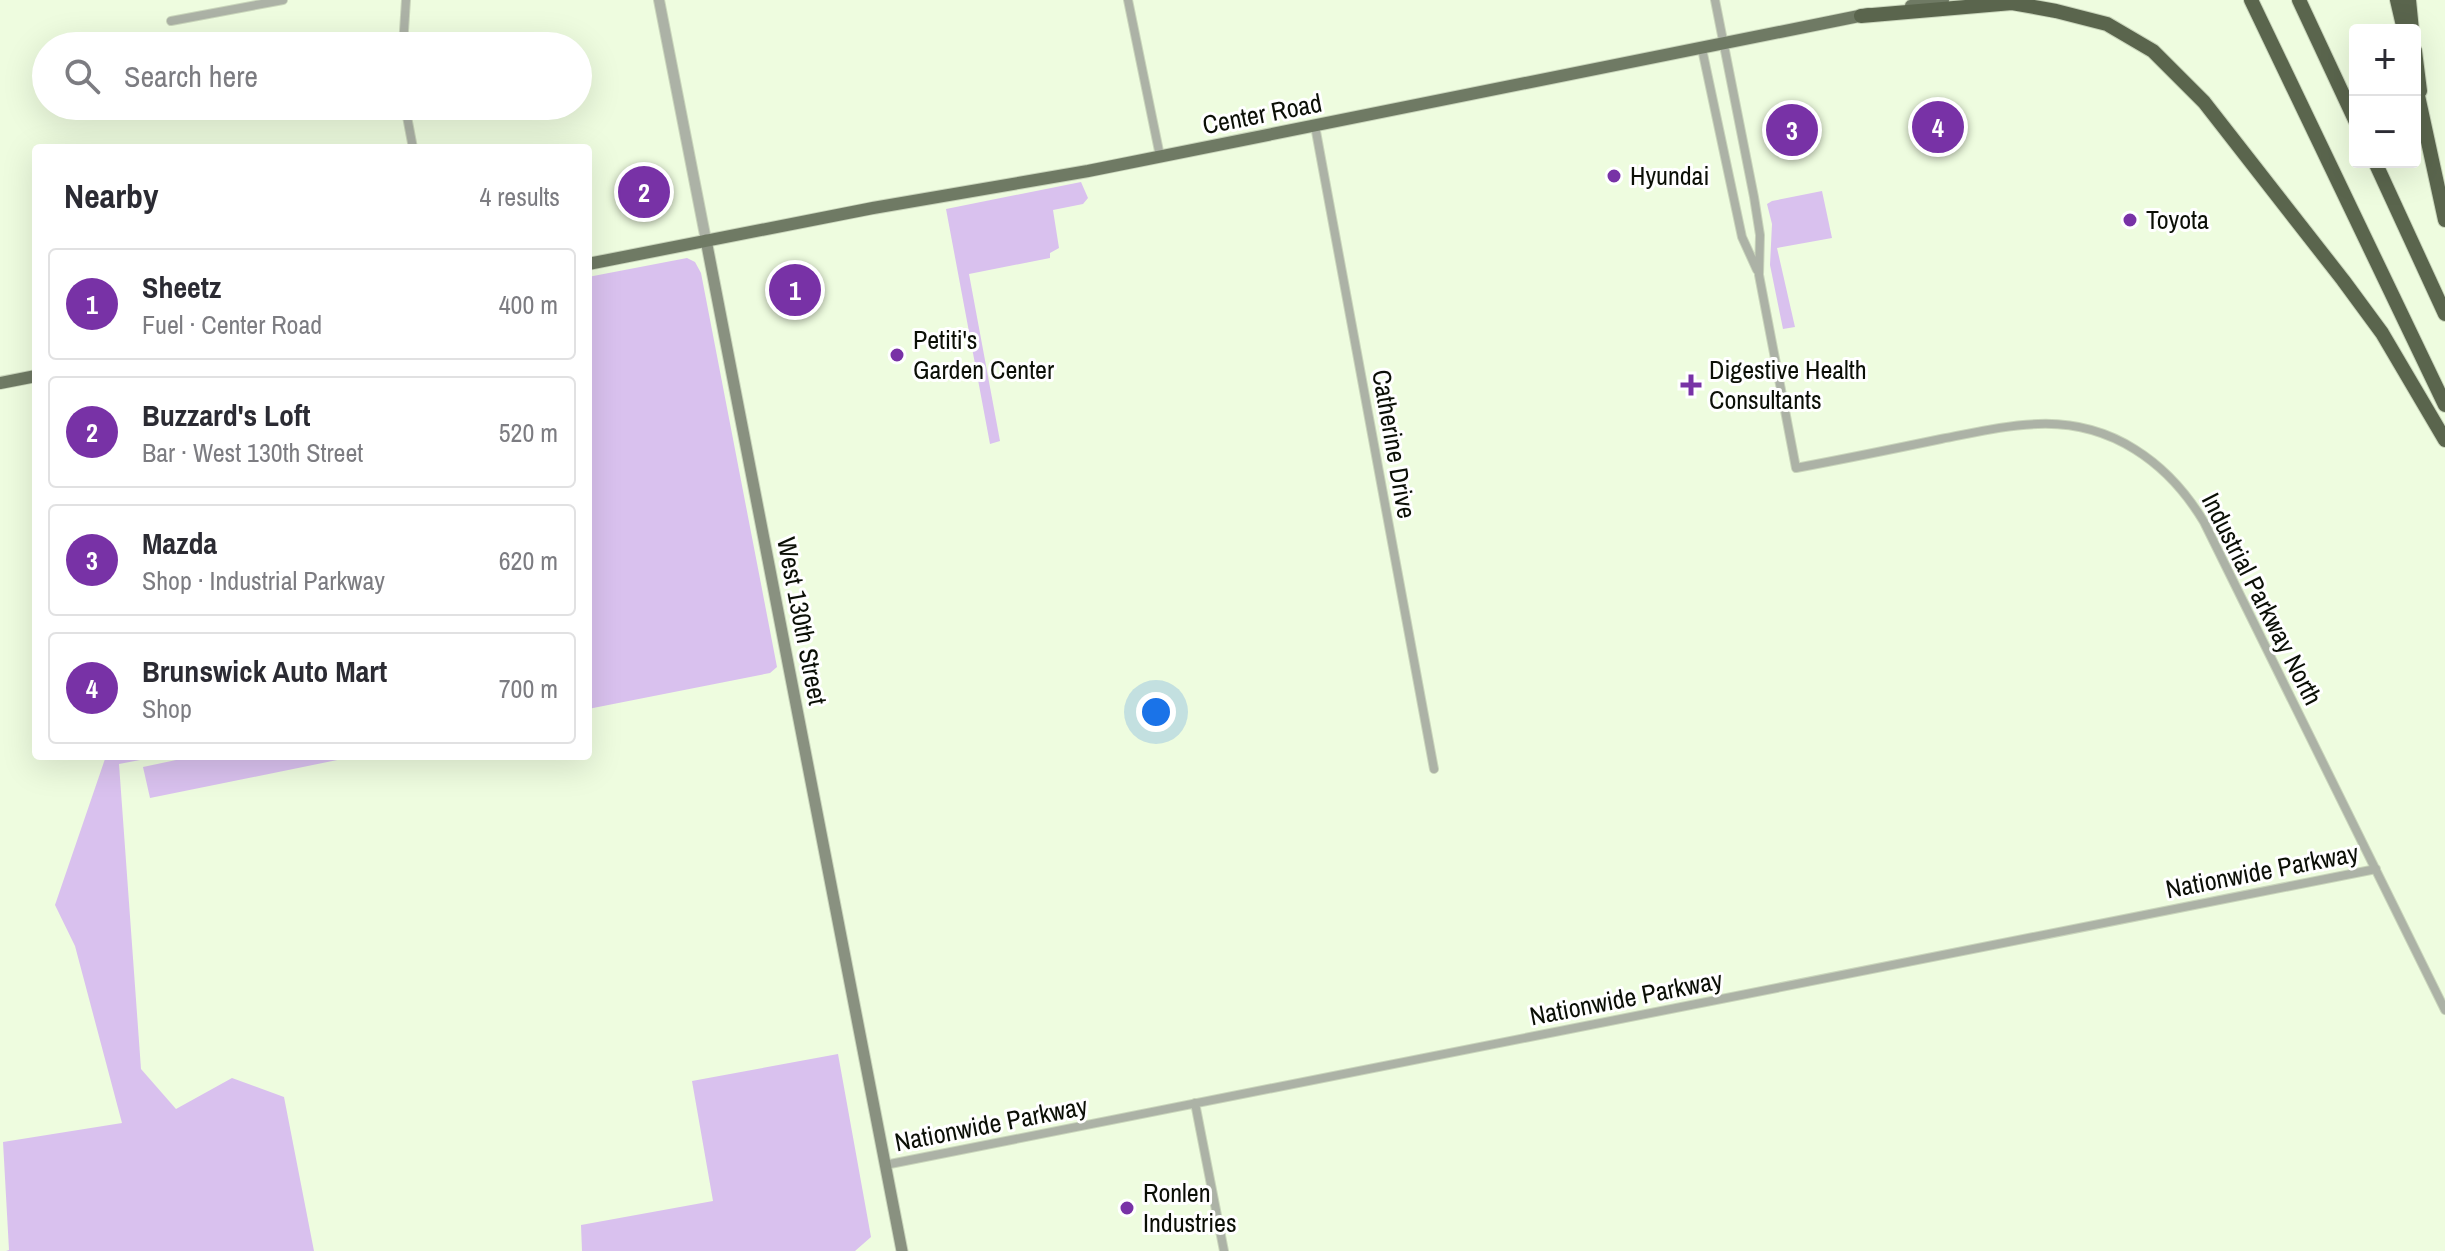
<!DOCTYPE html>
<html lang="en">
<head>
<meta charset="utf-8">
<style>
  body { margin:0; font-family:"Archivo Narrow",sans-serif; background:#f7f7f7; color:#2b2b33 }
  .controls { position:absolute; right:24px; top:24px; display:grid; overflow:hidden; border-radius:8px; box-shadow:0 8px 32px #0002 }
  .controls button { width:72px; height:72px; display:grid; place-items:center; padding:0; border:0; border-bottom:2px solid #e1e1e2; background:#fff; color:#2b2b33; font:40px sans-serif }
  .you { position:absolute; left:1156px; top:712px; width:28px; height:28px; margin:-20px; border:6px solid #fff; border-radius:50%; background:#1a73e8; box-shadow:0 0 0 12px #1a73e833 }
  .badge { display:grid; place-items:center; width:52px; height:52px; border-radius:50%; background:#7832a6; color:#fff; font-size:26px; font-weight:700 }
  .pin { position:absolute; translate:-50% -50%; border:4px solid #fff; box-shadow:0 2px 8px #0006 }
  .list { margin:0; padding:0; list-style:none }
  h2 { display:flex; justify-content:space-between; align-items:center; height:104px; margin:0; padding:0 32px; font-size:34px }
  h2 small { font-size:26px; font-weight:400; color:#7c7c81 }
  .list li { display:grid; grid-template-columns:52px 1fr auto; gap:24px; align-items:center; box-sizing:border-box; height:112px; margin:0 16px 16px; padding:0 16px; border:2px solid #e1e1e2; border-radius:8px }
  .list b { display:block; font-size:30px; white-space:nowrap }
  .list p { margin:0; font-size:26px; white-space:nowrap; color:#7c7c81 }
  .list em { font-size:26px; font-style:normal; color:#7c7c81 }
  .icon { flex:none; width:44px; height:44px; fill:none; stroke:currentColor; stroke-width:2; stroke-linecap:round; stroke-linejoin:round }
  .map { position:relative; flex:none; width:2445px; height:1251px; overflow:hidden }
  .search { position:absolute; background:#fff; box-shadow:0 8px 32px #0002; left:32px; top:32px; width:560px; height:88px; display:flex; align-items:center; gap:20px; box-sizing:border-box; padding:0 28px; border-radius:44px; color:#7c7c81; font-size:30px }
  .panel { position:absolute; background:#fff; box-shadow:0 8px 32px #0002; left:32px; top:144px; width:560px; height:616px; border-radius:8px }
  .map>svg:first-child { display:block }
  .green { fill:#d9c1ee }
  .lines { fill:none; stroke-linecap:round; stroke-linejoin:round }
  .minor-casing { stroke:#cad6bc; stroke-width:10 }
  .tertiary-casing { stroke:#cad6bc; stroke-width:12 }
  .secondary-casing { stroke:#cad6bc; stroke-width:13 }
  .primary-casing { stroke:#cad6bc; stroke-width:14 }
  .motorway-casing { stroke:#cad6bc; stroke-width:16 }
  .minor { stroke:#acb2a6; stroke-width:8 }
  .tertiary { stroke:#acb2a6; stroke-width:10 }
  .secondary { stroke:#899180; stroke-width:11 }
  .primary { stroke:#6f7a64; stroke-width:12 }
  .motorway { stroke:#5a654d; stroke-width:14 }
  .poi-dot { fill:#7832a6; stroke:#fff; stroke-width:3 }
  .labels { text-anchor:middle; stroke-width:6; stroke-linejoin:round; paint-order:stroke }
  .street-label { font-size:26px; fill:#0b0f06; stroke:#fff }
  .poi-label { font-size:26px; fill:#0b0f06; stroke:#fff; text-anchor:start }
</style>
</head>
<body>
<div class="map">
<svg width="2445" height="1251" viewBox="0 0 2445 1251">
  <rect width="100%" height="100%" fill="#eefcdf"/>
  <path class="green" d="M 1081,182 L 1088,198 L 1083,204 L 1053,210 L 1059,248 L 1050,253 L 1050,258 L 969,274 L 1000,441 L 990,444 L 946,209 Z
    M 1822,191 L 1832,238 L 1777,248 L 1795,327 L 1783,329 L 1770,265 L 1772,224 L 1767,204 L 1772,201 Z
    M 687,258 L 695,262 L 701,273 L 777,667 L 770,673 L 588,709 L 588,277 Z
    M 106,756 L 161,756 L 119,764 L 141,1069 L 176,1109 L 232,1078 L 284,1097 L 314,1251 L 6,1251 L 9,1250 L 3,1142 L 122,1123 L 75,946 L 55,905 Z
    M 195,756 L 357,756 L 150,798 L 143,767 Z
    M 838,1054 L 871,1237 L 855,1251 L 582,1251 L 581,1225 L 713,1201 L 692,1081 Z"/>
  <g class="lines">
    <defs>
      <path id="minor" d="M 1128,0 L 1160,156
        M 1715,0 L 1754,197 L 1760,235 L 1759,275 L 1796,468 C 1844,459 1893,449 1941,439 C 1973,433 2005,425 2038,424 C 2111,421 2168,462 2204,522 L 2445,1010
        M 171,21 L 283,0
        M 403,46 L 406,0
        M 1702,49 L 1742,237 L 1757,270
        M 405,106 L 413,148
        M 1315,126 L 1434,769
        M 1195,1103 L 1224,1251
        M 885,1165 L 2376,869"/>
      <path id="tertiary" d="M 659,0 L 706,240"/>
      <path id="secondary" d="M 706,240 L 902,1251"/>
      <path id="primary" d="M 1911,6 L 1943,0
        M 588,264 L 873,208 L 1088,171 L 1869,14
        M 0,383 L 36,376"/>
      <path id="motorway" d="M 2251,0 L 2445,405
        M 2299,0 L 2355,120
        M 2397,0 L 2404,30
        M 2409,0 L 2412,30
        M 1861,16 L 2012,3 L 2056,11 L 2107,24 L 2153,51 L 2204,102 L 2343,280 L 2382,333 L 2445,440
        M 2415,51 L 2420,91
        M 2415,82 L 2445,220
        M 2375,162 L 2445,314"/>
    </defs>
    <use href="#minor" class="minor-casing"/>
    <use href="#tertiary" class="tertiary-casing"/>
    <use href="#secondary" class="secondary-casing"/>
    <use href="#primary" class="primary-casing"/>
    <use href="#motorway" class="motorway-casing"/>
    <use href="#minor" class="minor"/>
    <use href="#tertiary" class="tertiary"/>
    <use href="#secondary" class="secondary"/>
    <use href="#primary" class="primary"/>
    <use href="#motorway" class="motorway"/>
  </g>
  <g class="poi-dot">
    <circle cx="1614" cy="176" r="8"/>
    <circle cx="2130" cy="220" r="8"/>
    <circle cx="897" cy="355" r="8"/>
    <path d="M1687 373h8v8h8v8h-8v8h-8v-8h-8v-8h8z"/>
    <circle cx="1127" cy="1208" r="8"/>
  </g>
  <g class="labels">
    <g class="street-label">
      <text transform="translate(1262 114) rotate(-11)" y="9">Center Road</text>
      <text transform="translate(1394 444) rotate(80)" y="9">Catherine Drive</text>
      <text transform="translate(2262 599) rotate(63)" y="9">Industrial Parkway North</text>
      <text transform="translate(802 621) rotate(79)" y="9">West 130th Street</text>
      <text transform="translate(2262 871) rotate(-11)" y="9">Nationwide Parkway</text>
      <text transform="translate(1626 998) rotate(-11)" y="9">Nationwide Parkway</text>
      <text transform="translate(991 1124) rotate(-11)" y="9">Nationwide Parkway</text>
    </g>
    <g class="poi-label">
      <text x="1630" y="185">Hyundai</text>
      <text x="2146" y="229">Toyota</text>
      <text x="913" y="349">Petiti's<tspan x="913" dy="30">Garden Center</tspan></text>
      <text x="1709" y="379">Digestive Health<tspan x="1709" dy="30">Consultants</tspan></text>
      <text x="1143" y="1202">Ronlen<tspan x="1143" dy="30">Industries</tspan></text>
    </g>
  </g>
</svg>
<div class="controls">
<button>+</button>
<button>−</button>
</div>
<div class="you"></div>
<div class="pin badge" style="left:795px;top:290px">1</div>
<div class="pin badge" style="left:644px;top:192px">2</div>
<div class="pin badge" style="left:1792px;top:130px">3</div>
<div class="pin badge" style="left:1938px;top:127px">4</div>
<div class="search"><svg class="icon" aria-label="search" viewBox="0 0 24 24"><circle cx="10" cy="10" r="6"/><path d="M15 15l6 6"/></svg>Search here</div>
<section class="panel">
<h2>Nearby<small>4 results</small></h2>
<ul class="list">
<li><span class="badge">1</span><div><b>Sheetz</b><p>Fuel · Center Road</p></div><em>400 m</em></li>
<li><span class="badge">2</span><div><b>Buzzard's Loft</b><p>Bar · West 130th Street</p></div><em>520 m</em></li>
<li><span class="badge">3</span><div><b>Mazda</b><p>Shop · Industrial Parkway</p></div><em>620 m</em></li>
<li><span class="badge">4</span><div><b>Brunswick Auto Mart</b><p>Shop</p></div><em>700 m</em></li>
</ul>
</section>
</div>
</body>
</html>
